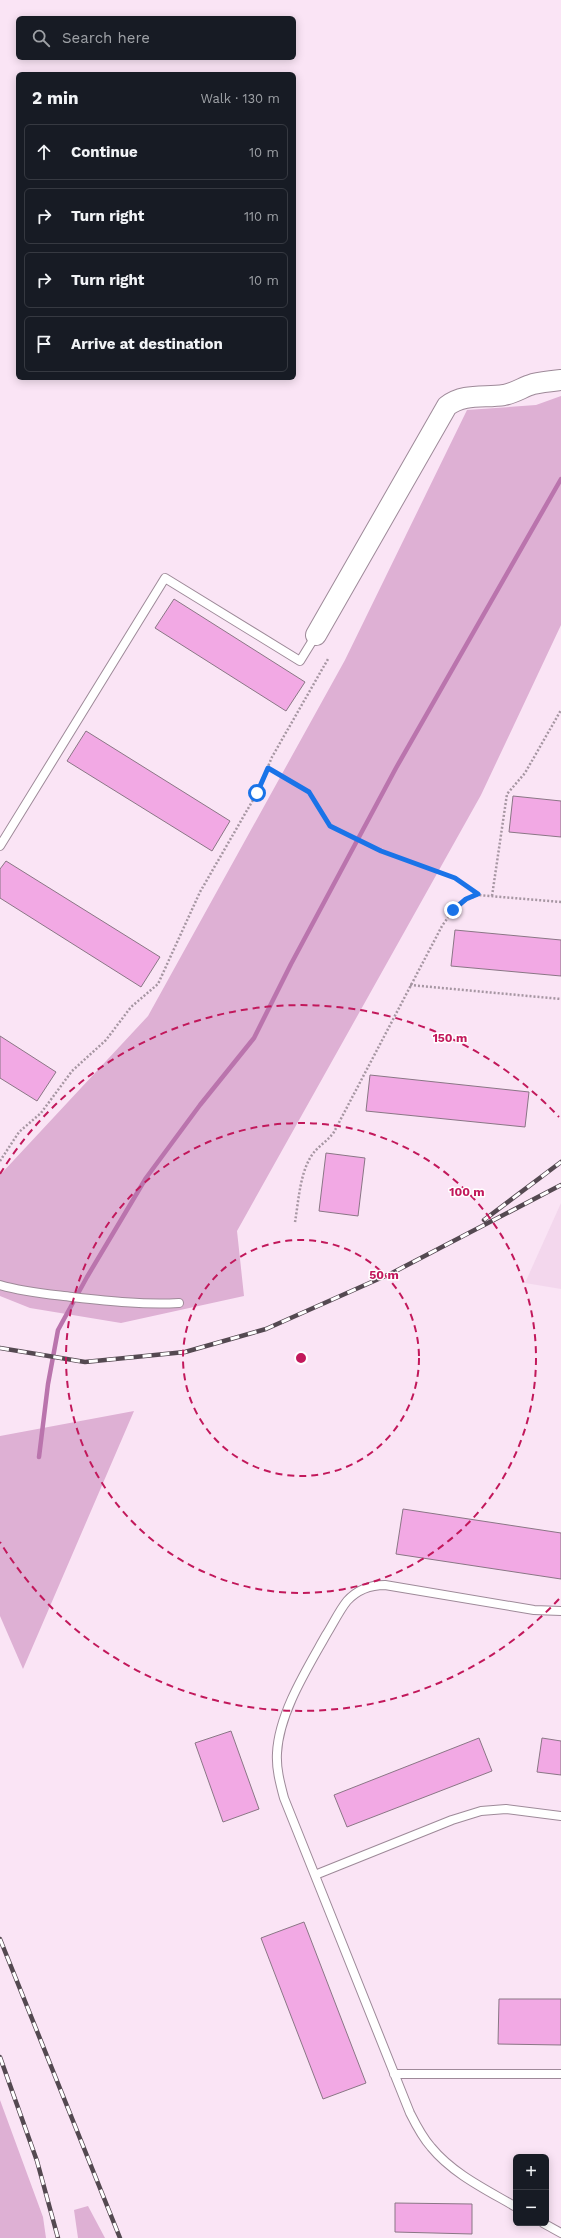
<!DOCTYPE html>
<html lang="en">
<head>
<meta charset="utf-8">
<style>
  body { margin:0; font-family:"Work Sans",sans-serif; background:#20242c; color:#f1f3f6 }
  .controls { position:absolute; right:12px; bottom:12px; display:grid; overflow:hidden; border-radius:6px; box-shadow:0 2px 10px #0003 }
  .controls button { width:36px; height:36px; display:grid; place-items:center; padding:0; border:0; border-bottom:1px solid #363941; background:#171b24; color:#f1f3f6; font:20px sans-serif }
  .stop { position:absolute; width:12px; height:12px; margin:-9px; border:3px solid #1a73e8; border-radius:50%; background:#fff }
  .stop.end { background:#1a73e8; border-color:#fff; box-shadow:0 1px 4px #0008 }
  .list { margin:0; padding:0; list-style:none }
  h2 { display:flex; justify-content:space-between; align-items:center; height:52px; margin:0; padding:0 16px; font-size:17px }
  h2 small { font-size:13px; font-weight:400; color:#9ea1a6 }
  .list li { display:grid; grid-template-columns:26px 1fr auto; gap:12px; align-items:center; box-sizing:border-box; height:56px; margin:0 8px 8px; padding:0 8px; border:1px solid #363941; border-radius:6px }
  .list b { display:block; font-size:15px; white-space:nowrap }
  .list em { font-size:13px; font-style:normal; color:#9ea1a6 }
  .icon { flex:none; width:22px; height:22px; fill:none; stroke:currentColor; stroke-width:2; stroke-linecap:round; stroke-linejoin:round }
  .map { position:relative; flex:none; width:561px; height:2238px; overflow:hidden }
  .search { position:absolute; background:#171b24; box-shadow:0 2px 10px #0003; left:16px; top:16px; width:280px; height:44px; display:flex; align-items:center; gap:10px; box-sizing:border-box; padding:0 14px; border-radius:6px; color:#9ea1a6; font-size:15px }
  .panel { position:absolute; background:#171b24; box-shadow:0 2px 10px #0003; left:16px; top:72px; width:280px; height:308px; border-radius:6px }
  .map>svg:first-child { display:block }
  .built { fill:#f3d7ed }
  .green { fill:#deb0d4 }
  .lines { fill:none; stroke-linecap:round; stroke-linejoin:round }
  .stream { stroke:#ba74ad; stroke-width:4.5 }
  .building { fill:#f2a9e4; stroke:#8a7685 }
  .service-casing { stroke:#9e8a99; stroke-width:10 }
  .tertiary-casing { stroke:#9e8a99; stroke-width:22 }
  .path { stroke:#a696a2; stroke-width:2.5; stroke-dasharray:2 2; stroke-linecap:butt }
  .service { stroke:#fff; stroke-width:8 }
  .tertiary { stroke:#fff; stroke-width:20 }
  .rail-casing { stroke:#544951; stroke-width:4.5 }
  .rail { stroke:#fff; stroke-width:3; stroke-dasharray:9; stroke-linecap:butt }
  .route { stroke:#1a73e8; stroke-width:5 }
  .ring { fill:none; stroke:#c2185b; stroke-width:2; stroke-dasharray:7 5 }
  .centre { fill:#c2185b; stroke:#fff; stroke-width:2 }
  .ring-label { font-size:12px; text-anchor:middle; font-weight:bold; fill:#c2185b; stroke:#fff; stroke-width:3; stroke-linejoin:round; paint-order:stroke }
</style>
</head>
<body>
<div class="map">
<svg width="561" height="2238" viewBox="0 0 561 2238">
  <rect width="100%" height="100%" fill="#fae4f5"/>
  <path class="built" d="M 561,1203 L 561,1289 L 525,1283 Z"/>
  <path class="green" d="M 561,396 L 561,625 L 481,795 L 237,1231 L 244,1296 L 121,1323 L 30,1308 L 0,1296 L 0,1175 L 148,1016 L 345,660 L 467,410 L 536,405 Z
    M 134,1411 L 23,1669 L 0,1616 L 0,1436 Z
    M 0,2100 L 43,2217 L 46,2238 L 0,2238 Z
    M 88,2206 L 105,2238 L 78,2238 L 74,2210 Z"/>
  <g class="lines">
    <path class="stream" d="M 39,1457 L 48,1384 L 58,1330 L 87,1277 L 146,1178 L 200,1105 L 254,1038 L 291,964 L 396,768 L 561,479"/>
  </g>
  <path class="building" d="M 174,599 L 305,682 L 286,711 L 155,628 Z
    M 86,731 L 230,821 L 212,851 L 67,761 Z
    M 513,796 L 561,801 L 561,837 L 509,832 Z
    M 6,861 L 160,957 L 141,987 L 0,898 L 0,869 Z
    M 455,930 L 561,940 L 561,976 L 451,966 Z
    M 0,1036 L 56,1072 L 37,1101 L 0,1078 Z
    M 370,1075 L 529,1092 L 525,1127 L 366,1111 Z
    M 326,1153 L 365,1158 L 358,1216 L 319,1211 Z
    M 403,1509 L 561,1533 L 561,1579 L 396,1554 Z
    M 231,1731 L 259,1809 L 223,1822 L 195,1743 Z
    M 479,1738 L 492,1771 L 347,1827 L 334,1795 Z
    M 542,1738 L 561,1741 L 561,1775 L 537,1772 Z
    M 304,1922 L 366,2083 L 323,2099 L 261,1938 Z
    M 499,1999 L 561,1999 L 561,2045 L 498,2044 Z
    M 395,2203 L 472,2204 L 472,2234 L 395,2232 Z"/>
  <g class="lines">
    <defs>
      <path id="service" d="M 0,846 L 165,578 L 300,661 L 316,635
        M 0,1285 C 24,1292 48,1294 72,1297 C 108,1301 143,1305 179,1303
        M 315,1875 L 452,1820 L 481,1811 L 506,1809 L 561,1816
        M 394,2074 L 561,2074
        M 516,2207 C 487,2190 453,2174 431,2147 C 422,2137 416,2125 410,2113 L 284,1798 C 280,1783 276,1768 277,1753 C 279,1713 307,1669 326,1635 C 333,1624 339,1611 347,1601 C 357,1590 370,1585 385,1585 L 534,1610 L 561,1611
        M 543,2223 L 561,2233"/>
      <path id="tertiary" d="M 316,635 L 447,406 C 464,393 484,398 504,395 C 515,393 523,387 533,384 C 542,382 552,381 561,380"/>
    </defs>
    <use href="#service" class="service-casing"/>
    <use href="#tertiary" class="tertiary-casing"/>
    <path class="path" d="M 268,768 L 309,792 L 330,825 L 381,851 L 455,878 L 478,894
      M 492,896 L 507,794 L 525,773 L 561,710
      M 410,985 L 561,999
      M 0,1161 L 19,1132 L 41,1113 L 72,1071 L 106,1040 L 131,1007 L 158,984 L 200,892 L 257,793 L 272,757 L 328,659
      M 295,1222 C 299,1199 300,1167 316,1150 C 322,1144 329,1139 334,1132 L 442,926 C 452,911 461,901 478,895 L 561,902"/>
    <use href="#service" class="service"/>
    <use href="#tertiary" class="tertiary"/>
    <defs>
      <path id="rail" d="M 484,1220 L 561,1162
        M 0,1348 L 85,1362 L 185,1352 L 266,1329 L 392,1273 L 561,1185
        M 0,1939 L 120,2238
        M 0,2057 L 37,2161 L 58,2238"/>
    </defs>
    <use href="#rail" class="rail-casing"/>
    <use href="#rail" class="rail"/>
  </g>
  <g class="lines">
    <path class="route" d="M 257,793 L 268,768 L 309,792 L 330,826 L 381,851 L 455,878 L 478,894 L 466,899 L 453,910"/>
  </g>
  <g class="ring">
    <circle cx="301" cy="1358" r="118"/>
    <circle cx="301" cy="1358" r="235"/>
    <path d="M559 1599A353 353 0 0 1 0 1542M0 1174A353 353 0 0 1 559 1117"/>
  </g>
  <circle cx="301" cy="1358" r="6" class="centre"/>
  <g class="ring-label">
    <text x="450" y="1042">150 m</text>
    <text x="467" y="1196">100 m</text>
    <text x="384" y="1279">50 m</text>
  </g>
</svg>
<div class="controls">
<button>+</button>
<button>−</button>
</div>
<div class="stop" style="left:257px;top:793px"></div>
<div class="stop end" style="left:453px;top:910px"></div>
<div class="search"><svg class="icon" aria-label="search" viewBox="0 0 24 24"><circle cx="10" cy="10" r="6"/><path d="M15 15l6 6"/></svg>Search here</div>
<section class="panel">
<h2>2 min<small>Walk · 130 m</small></h2>
<ul class="list">
<li><svg class="icon" aria-label="ahead" viewBox="0 0 24 24"><path d="M12 20V5M6 11l6-6 6 6"/></svg><div><b>Continue</b></div><em>10 m</em></li>
<li><svg class="icon" aria-label="right" viewBox="0 0 24 24"><path d="M7 20v-9h11M14 6l5 5-5 5"/></svg><div><b>Turn right</b></div><em>110 m</em></li>
<li><svg class="icon" aria-label="right" viewBox="0 0 24 24"><path d="M7 20v-9h11M14 6l5 5-5 5"/></svg><div><b>Turn right</b></div><em>10 m</em></li>
<li><svg class="icon" aria-label="arrive" viewBox="0 0 24 24"><path d="M6 21V4h12l-3 4 3 4H6"/></svg><div><b>Arrive at destination</b></div></li>
</ul>
</section>
</div>
</body>
</html>
